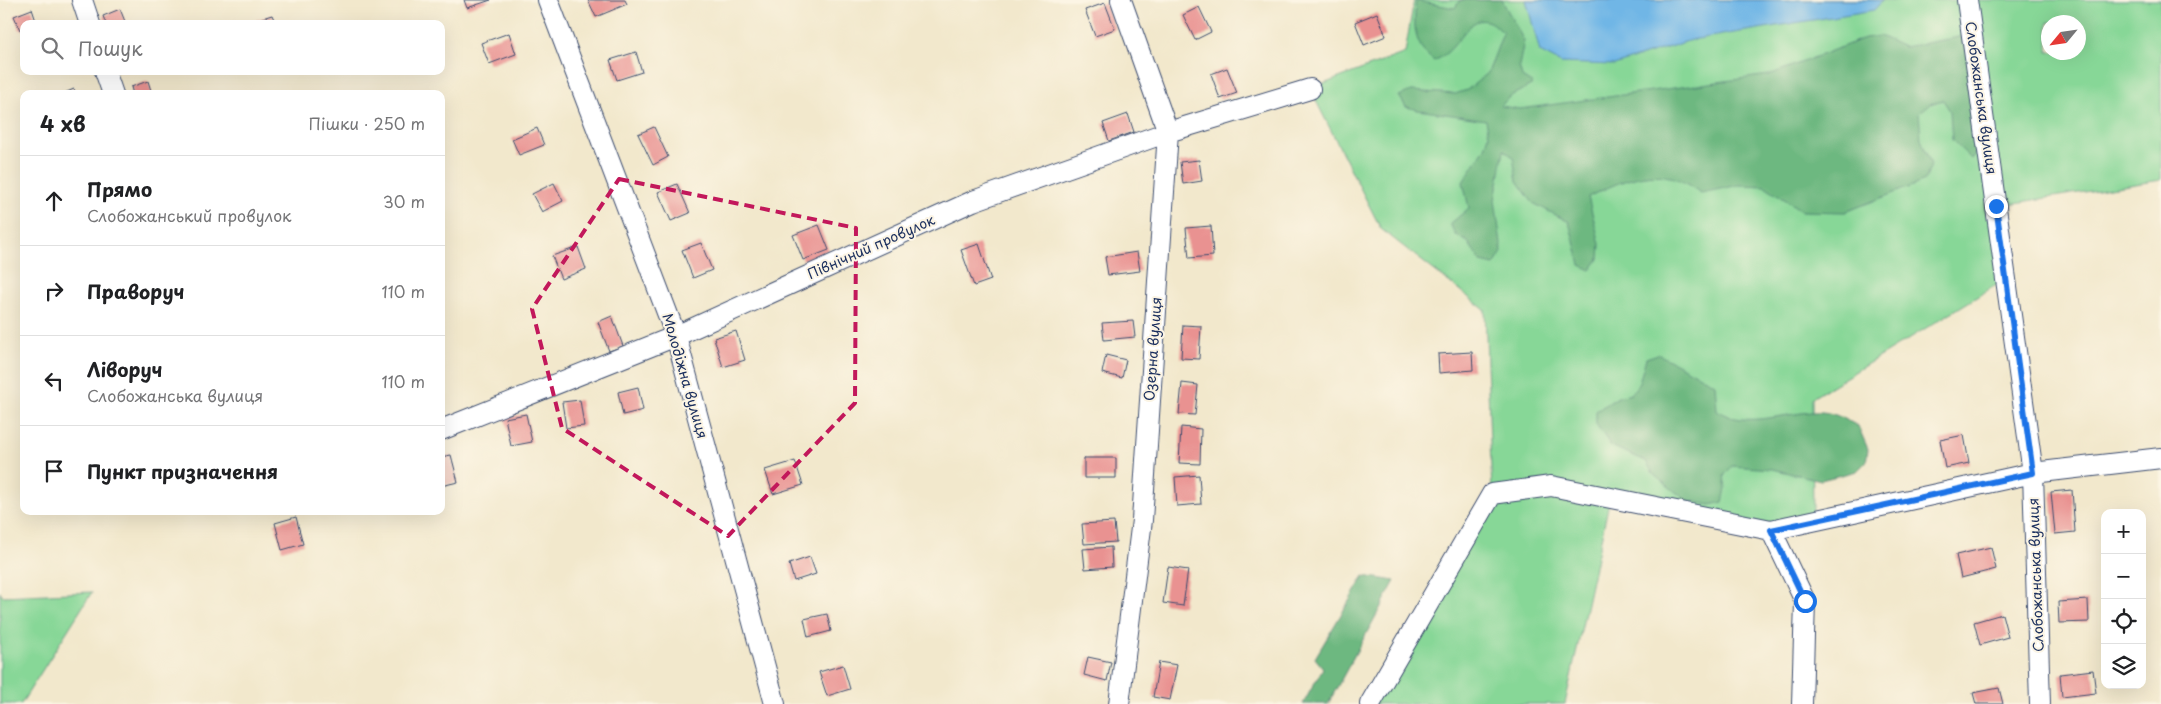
<!DOCTYPE html>
<html lang="uk">
<head>
<meta charset="utf-8">
<style>
  body { margin:0; font-family:"Playpen Sans",sans-serif; background:#f6f6f6; color:#202124 }
  .controls { position:absolute; right:15px; bottom:15px; display:grid; overflow:hidden; border-radius:10px; box-shadow:0 5px 20px #0002 }
  .controls button { width:45px; height:45px; display:grid; place-items:center; padding:0; border:0; border-bottom:1px solid #e0e0e0; background:#fff; color:#202124; font:25px sans-serif }
  .compass { position:absolute; left:2041px; top:15px; width:45px; height:45px; border-radius:50%; background:#fff; box-shadow:0 5px 20px #0002; rotate:241deg }
  .stop { position:absolute; width:15px; height:15px; margin:-11px; border:4px solid #1a73e8; border-radius:50%; background:#fff }
  .stop.end { background:#1a73e8; border-color:#fff; box-shadow:0 1px 5px #0008 }
  .list { margin:0; padding:0; list-style:none }
  h2 { display:flex; justify-content:space-between; align-items:center; height:65px; margin:0; padding:0 20px; font-size:21px }
  h2 small { font-size:16px; font-weight:400; color:#757577 }
  .list li { display:grid; grid-template-columns:32px 1fr auto; gap:15px; align-items:center; box-sizing:border-box; height:90px; padding:0 20px; border-top:1px solid #e0e0e0 }
  .list b { display:block; font-size:19px; white-space:nowrap }
  .list p { margin:0; font-size:16px; white-space:nowrap; color:#757577 }
  .list em { font-size:16px; font-style:normal; color:#757577 }
  .icon { flex:none; width:28px; height:28px; fill:none; stroke:currentColor; stroke-width:2; stroke-linecap:round; stroke-linejoin:round }
  .map { position:relative; flex:none; width:2161px; height:704px; overflow:hidden }
  .search { position:absolute; background:#fff; box-shadow:0 5px 20px #0002; left:20px; top:20px; width:425px; height:55px; display:flex; align-items:center; gap:12px; box-sizing:border-box; padding:0 18px; border-radius:10px; color:#757577; font-size:19px }
  .panel { position:absolute; background:#fff; box-shadow:0 5px 20px #0002; left:20px; top:90px; width:425px; height:425px; border-radius:10px }
  .map>svg:first-child { display:block }
  .green { fill:#87d797; stroke:#51837a; fill-rule:evenodd }
  .forest { fill:#6db880; stroke:#44746f }
  .water { fill:#6fb6e6; stroke:#4572a2 }
  .building { fill:#e99291 }
  .lines { fill:none; stroke-linecap:round; stroke-linejoin:round }
  .street-casing { stroke:#3b4b6e; stroke-width:22 }
  .street { stroke:#fff; stroke-width:20 }
  .route { stroke:#1a73e8; stroke-width:6 }
  .marked { fill:none; stroke:#c2185b; stroke-width:4; stroke-dasharray:10 6; stroke-linejoin:round }
  .labels { text-anchor:middle; stroke-width:4; stroke-linejoin:round; paint-order:stroke }
  .street-label { font-size:14px; fill:#1b2f5e; stroke:#fcf5e5 }
</style>
</head>
<body>
<div class="map">
<svg width="2161" height="704" viewBox="0 0 2161 704">
  <rect width="100%" height="100%" fill="#fcf5e5"/>
  <filter id="ink" filterUnits="userSpaceOnUse"><feTurbulence type="fractalNoise" baseFrequency=".02" numOctaves="2"/><feDisplacementMap in="SourceGraphic" scale="10" xChannelSelector="R" yChannelSelector="G"/><feConvolveMatrix kernelMatrix="1 2 1 2 8 2 1 2 1" color-interpolation-filters="sRGB"/></filter>
  <filter id="wash" filterUnits="userSpaceOnUse"><feTurbulence type="fractalNoise" baseFrequency=".0096" numOctaves="4" result="noise"/><feDisplacementMap in="SourceGraphic" scale="20" xChannelSelector="R" yChannelSelector="G"/><feGaussianBlur stdDeviation="1.12" result="paint"/><feColorMatrix in="noise" values="0 0 0 0 0 0 0 0 0 0 0 0 0 0 0 0 0 1.4 0 .05"/><feComposite in="paint" operator="in"/></filter>
  <g filter="url(#wash)">
    <rect width="100%" height="100%" fill="#f2e8cc"/>
    <path class="green" d="M 1414,0 L 2161,0 L 2161,180 L 1996,206 L 2006,279 L 1812,398 L 1813,520 L 1771,530 L 1610,498 L 1565,704 L 1370,704 L 1492,494 L 1485,310 L 1381,229 L 1310,89 L 1405,53 ZM 2048,22 L 2078,22 L 2078,52 L 2048,52 Z
      M 0,592 L 2,596 L 92,592 L 21,704 L 0,704 Z"/>
    <path class="forest" d="M 1460,0 L 1502,0 L 1524,41 L 1519,66 L 1522,77 L 1533,84 L 1509,97 L 1501,106 L 1520,109 L 1769,75 L 1865,38 L 1880,36 L 1904,47 L 1970,35 L 1981,147 L 1971,159 L 1952,140 L 1950,111 L 1943,100 L 1930,104 L 1919,113 L 1921,139 L 1931,165 L 1925,181 L 1845,212 L 1802,211 L 1765,186 L 1739,185 L 1701,193 C 1693,188 1685,182 1677,179 C 1645,168 1615,184 1588,197 L 1600,244 L 1599,259 L 1591,270 L 1580,265 L 1569,222 L 1533,203 L 1517,181 L 1513,157 L 1504,150 L 1495,200 L 1502,252 L 1494,265 L 1481,262 L 1468,242 L 1456,235 L 1450,224 L 1469,208 L 1463,182 L 1485,148 L 1489,135 L 1486,120 L 1418,110 L 1406,107 L 1399,96 L 1411,91 L 1455,94 L 1467,90 L 1488,73 L 1503,33 C 1473,0 1464,41 1444,55 C 1441,58 1437,59 1434,61 C 1412,44 1414,25 1416,1 L 1455,8 Z
      M 1658,354 L 1715,384 L 1717,410 C 1745,431 1790,410 1822,412 C 1836,413 1846,420 1858,426 L 1868,449 L 1866,462 L 1857,471 L 1821,480 L 1772,469 L 1732,466 L 1724,476 L 1726,489 L 1723,502 L 1710,505 L 1686,500 L 1654,475 L 1646,461 L 1611,446 L 1596,424 L 1596,411 L 1618,397 L 1631,394 L 1639,383 L 1646,358 Z
      M 1364,576 L 1395,581 L 1328,704 L 1303,704 L 1323,668 L 1315,658 Z"/>
    <path class="water" d="M 1526,0 L 1883,0 L 1874,10 L 1691,40 L 1614,65 L 1561,63 L 1540,52 Z"/>
    <g id="blocks">
      <path class="building" d="M 464,0 L 491,0 L 467,8 Z
        M 588,0 L 625,0 L 627,4 L 596,17 Z
        M 1105,3 L 1115,29 L 1095,36 L 1085,10 Z
        M 1199,7 L 1211,32 L 1195,40 L 1183,15 Z
        M 32,9 L 37,24 L 24,24 L 24,29 L 20,30 L 14,16 Z
        M 120,9 L 126,24 L 106,24 L 103,16 Z
        M 1377,13 L 1386,36 L 1364,45 L 1355,22 Z
        M 272,15 L 276,24 L 257,24 L 256,20 Z
        M 509,33 L 516,54 L 489,64 L 481,43 Z
        M 636,52 L 642,72 L 617,80 L 610,60 Z
        M 1227,68 L 1237,93 L 1220,99 L 1211,74 Z
        M 148,81 L 152,94 L 133,94 L 131,87 Z
        M 74,89 L 76,94 L 62,94 Z
        M 1128,114 L 1134,132 L 1109,141 L 1103,123 Z
        M 654,127 L 668,157 L 653,165 L 638,134 Z
        M 537,128 L 544,145 L 519,155 L 512,139 Z
        M 1199,160 L 1202,181 L 1183,184 L 1180,162 Z
        M 554,183 L 563,201 L 542,212 L 532,194 Z
        M 677,184 L 690,213 L 671,221 L 658,192 Z
        M 819,225 L 829,250 L 803,260 L 793,235 Z
        M 1211,226 L 1213,256 L 1189,258 L 1186,228 Z
        M 701,243 L 712,270 L 693,278 L 682,250 Z
        M 979,244 L 991,280 L 974,286 L 961,250 Z
        M 578,247 L 586,269 L 561,279 L 552,256 Z
        M 1137,252 L 1140,271 L 1108,275 L 1105,257 Z
        M 612,316 L 623,346 L 609,351 L 598,322 Z
        M 1133,321 L 1135,337 L 1104,340 L 1102,323 Z
        M 1183,325 L 1201,326 L 1199,359 L 1181,358 Z
        M 736,331 L 745,360 L 723,367 L 714,338 Z
        M 1472,352 L 1473,370 L 1439,373 L 1438,354 Z
        M 1106,355 L 1126,360 L 1122,378 L 1102,373 Z
        M 1182,383 L 1198,385 L 1195,415 L 1179,414 Z
        M 638,387 L 643,410 L 623,415 L 618,392 Z
        M 580,400 L 584,426 L 566,428 L 562,402 Z
        M 526,414 L 532,442 L 511,446 L 505,418 Z
        M 1181,427 L 1201,429 L 1200,464 L 1179,463 Z
        M 1964,435 L 1969,463 L 1945,468 L 1940,440 Z
        M 451,455 L 458,482 L 441,486 L 441,457 Z
        M 1084,458 L 1116,458 L 1116,478 L 1084,478 Z
        M 795,461 L 803,485 L 773,494 L 765,470 Z
        M 1199,475 L 1201,504 L 1177,506 L 1175,477 Z
        M 2072,490 L 2075,532 L 2055,534 L 2051,492 Z
        M 296,517 L 303,544 L 282,550 L 275,523 Z
        M 1114,522 L 1116,542 L 1084,544 L 1082,524 Z
        M 1111,547 L 1112,567 L 1085,569 L 1083,549 Z
        M 1991,547 L 1996,569 L 1961,578 L 1956,555 Z
        M 810,557 L 816,574 L 794,581 L 789,564 Z
        M 1168,567 L 1188,570 L 1183,606 L 1163,603 Z
        M 2088,600 L 2089,622 L 2059,623 L 2058,602 Z
        M 827,614 L 831,631 L 808,637 L 804,619 Z
        M 2002,614 L 2008,637 L 1980,645 L 1974,622 Z
        M 1088,657 L 1111,662 L 1107,681 L 1084,675 Z
        M 1159,662 L 1177,665 L 1170,700 L 1153,697 Z
        M 843,665 L 850,689 L 827,696 L 819,672 Z
        M 2093,670 L 2096,693 L 2062,697 L 2060,674 Z
        M 1999,688 L 2003,704 L 1976,704 L 1973,693 Z"/>
    </g>
  </g>
  <g filter="url(#ink)">
    <use href="#blocks" fill-opacity="0" stroke="#3b4b6e" stroke-width="1"/>
    <g class="lines">
      <defs>
        <path id="street" d="M 82,0 L 90,24
          M 548,0 L 676,336 L 775,704
          M 1967,0 L 2033,473 L 2040,704
          M 105,71 L 113,94
          M 441,430 L 676,336 L 973,201 L 1168,132 L 1310,89
          M 1771,530 L 1805,601 L 1802,704
          M 1119,704 L 1142,520 L 1168,132 L 1121,0
          M 1370,704 L 1492,494 L 1551,486 L 1771,530 L 2033,473 L 2161,458"/>
      </defs>
      <use href="#street" class="street-casing"/>
      <use href="#street" class="street"/>
    </g>
  </g>
  <g class="lines" filter="url(#ink)">
    <path class="route" d="M 1805,601 L 1771,530 L 2033,473 L 1996,206"/>
  </g>
  <path class="marked" d="M 619,179 L 856,228 L 855,403 L 728,536 L 562,428 L 532,309 Z"/>
  <g class="labels">
    <g class="street-label">
      <text transform="translate(1981 98) rotate(82)" y="5">Слобожанська вулиця</text>
      <text transform="translate(871 247) rotate(-24)" y="5">Північний провулок</text>
      <text transform="translate(1153 349) rotate(-86)" y="5">Озерна вулиця</text>
      <text transform="translate(685 376) rotate(74)" y="5">Молодіжна вулиця</text>
      <text transform="translate(2036 575) rotate(-92)" y="5">Слобожанська вулиця</text>
    </g>
  </g>
</svg>
<div class="controls">
<button>+</button>
<button>−</button>
<button><svg class="icon" aria-label="locate" viewBox="0 0 24 24"><circle cx="12" cy="12" r="6"/><path d="M12 2v4M12 18v4M2 12h4M18 12h4"/></svg></button>
<button><svg class="icon" aria-label="layers" viewBox="0 0 24 24"><path d="M12 4l9 5-9 5-9-5zM3 14l9 5 9-5"/></svg></button>
</div>
<svg class="compass" viewBox="-18 -18 36 36"><path d="M0-13l5 13h-10z" fill="#e53935"/><path d="M0 13l5-13h-10z" fill="#757577"/></svg>
<div class="stop" style="left:1805px;top:601px"></div>
<div class="stop end" style="left:1996px;top:206px"></div>
<div class="search"><svg class="icon" aria-label="search" viewBox="0 0 24 24"><circle cx="10" cy="10" r="6"/><path d="M15 15l6 6"/></svg>Пошук</div>
<section class="panel">
<h2>4 хв<small>Пішки · 250 m</small></h2>
<ul class="list">
<li><svg class="icon" aria-label="ahead" viewBox="0 0 24 24"><path d="M12 20V5M6 11l6-6 6 6"/></svg><div><b>Прямо</b><p>Слобожанський провулок</p></div><em>30 m</em></li>
<li><svg class="icon" aria-label="right" viewBox="0 0 24 24"><path d="M7 20v-9h11M14 6l5 5-5 5"/></svg><div><b>Праворуч</b></div><em>110 m</em></li>
<li><svg class="icon" aria-label="left" viewBox="0 0 24 24"><path d="M17 20v-9H6M10 6l-5 5 5 5"/></svg><div><b>Ліворуч</b><p>Слобожанська вулиця</p></div><em>110 m</em></li>
<li><svg class="icon" aria-label="arrive" viewBox="0 0 24 24"><path d="M6 21V4h12l-3 4 3 4H6"/></svg><div><b>Пункт призначення</b></div></li>
</ul>
</section>
</div>
</body>
</html>
